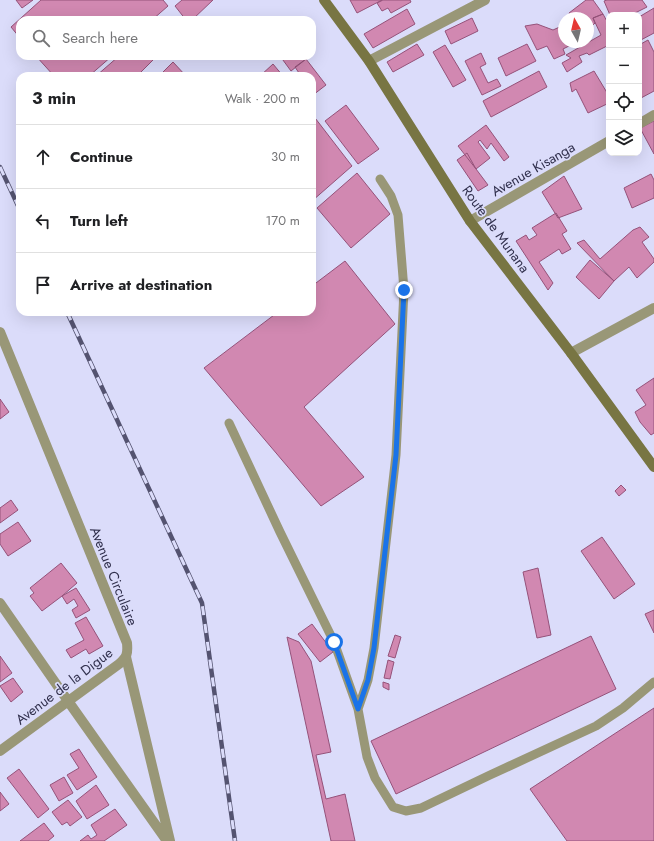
<!DOCTYPE html>
<html lang="en">
<head>
<meta charset="utf-8">
<style>
  body { margin:0; font-family:Jost,sans-serif; background:#f2f2f2; color:#202124 }
  .controls { position:absolute; right:12px; top:12px; display:grid; overflow:hidden; border-radius:8px; box-shadow:0 4px 16px #0002 }
  .controls button { width:36px; height:36px; display:grid; place-items:center; padding:0; border:0; border-bottom:1px solid #e0e0e0; background:#fff; color:#202124; font:20px sans-serif }
  .compass { position:absolute; left:558px; top:12px; width:36px; height:36px; border-radius:50%; background:#fff; box-shadow:0 4px 16px #0002; rotate:352deg }
  .stop { position:absolute; width:12px; height:12px; margin:-9px; border:3px solid #1a73e8; border-radius:50%; background:#fff }
  .stop.end { background:#1a73e8; border-color:#fff; box-shadow:0 1px 4px #0008 }
  .list { margin:0; padding:0; list-style:none }
  h2 { display:flex; justify-content:space-between; align-items:center; height:52px; margin:0; padding:0 16px; font-size:17px }
  h2 small { font-size:13px; font-weight:400; color:#757577 }
  .list li { display:grid; grid-template-columns:26px 1fr auto; gap:12px; align-items:center; box-sizing:border-box; height:64px; padding:0 16px; border-top:1px solid #e0e0e0 }
  .list b { display:block; font-size:15px; white-space:nowrap }
  .list em { font-size:13px; font-style:normal; color:#757577 }
  .icon { flex:none; width:22px; height:22px; fill:none; stroke:currentColor; stroke-width:2; stroke-linecap:round; stroke-linejoin:round }
  .map { position:relative; flex:none; width:654px; height:841px; overflow:hidden }
  .search { position:absolute; background:#fff; box-shadow:0 4px 16px #0002; left:16px; top:16px; width:300px; height:44px; display:flex; align-items:center; gap:10px; box-sizing:border-box; padding:0 14px; border-radius:12px; color:#757577; font-size:15px }
  .panel { position:absolute; background:#fff; box-shadow:0 4px 16px #0002; left:16px; top:72px; width:300px; height:244px; border-radius:12px }
  .map>svg:first-child { display:block }
  .building { fill:#d188b1; stroke:#95527a }
  .lines { fill:none; stroke-linecap:round; stroke-linejoin:round }
  .service { stroke:#999777; stroke-width:9 }
  .minor { stroke:#999777; stroke-width:10 }
  .tertiary { stroke:#999777; stroke-width:10 }
  .secondary { stroke:#787543; stroke-width:10 }
  .rail-casing { stroke:#545370; stroke-width:4.5 }
  .rail { stroke:#dbdcfa; stroke-width:3; stroke-dasharray:9; stroke-linecap:butt }
  .route { stroke:#1a73e8; stroke-width:5 }
  .labels { text-anchor:middle; stroke-width:3.5; stroke-linejoin:round; paint-order:stroke }
  .street-label { font-size:14px; fill:#31304d; stroke:#dbdcfa }
</style>
</head>
<body>
<div class="map">
<svg width="654" height="841" viewBox="0 0 654 841">
  <rect width="100%" height="100%" fill="#dbdcfa"/>
  <path class="building" d="M 16,0 L 33,0 L 22,8 Z
    M 41,0 L 163,0 L 168,6 L 152,20 L 20,20 L 20,38 L 11,27 Z
    M 182,0 L 213,0 L 192,20 L 186,20 L 175,6 Z
    M 350,0 L 382,0 L 357,13 Z
    M 383,0 L 410,0 L 411,2 L 391,13 L 388,8 L 382,11 L 377,3 Z
    M 586,0 L 593,0 L 603,14 L 593,18 L 595,23 L 593,25 L 588,27 L 588,18 L 572,18 L 569,13 Z
    M 607,0 L 642,0 L 647,7 L 631,15 L 610,15 L 604,1 Z
    M 654,8 L 654,33 L 639,41 L 639,17 Z
    M 407,9 L 415,24 L 373,48 L 364,34 Z
    M 603,14 L 609,25 L 609,45 L 589,55 L 587,53 L 579,56 L 582,62 L 567,72 L 562,63 L 571,58 L 566,55 L 601,35 L 593,18 Z
    M 472,18 L 478,31 L 451,44 L 445,31 Z
    M 537,24 L 553,30 L 564,25 L 564,42 L 577,42 L 563,49 L 565,54 L 554,59 L 547,46 L 537,50 L 525,26 Z
    M 648,40 L 654,52 L 654,91 L 641,98 L 639,95 L 639,45 Z
    M 417,44 L 424,55 L 393,72 L 387,62 Z
    M 527,44 L 536,61 L 506,76 L 498,58 Z
    M 445,45 L 466,80 L 453,87 L 433,52 Z
    M 481,53 L 486,64 L 480,67 L 488,83 L 497,79 L 501,86 L 482,95 L 465,61 Z
    M 36,56 L 112,56 L 89,76 L 54,76 Z
    M 119,56 L 157,56 L 137,76 L 96,76 Z
    M 280,56 L 304,56 L 306,59 L 291,71 Z
    M 306,59 L 326,85 L 313,95 L 312,94 L 312,76 L 301,76 L 295,67 Z
    M 173,62 L 186,76 L 159,76 Z
    M 273,64 L 283,76 L 260,76 Z
    M 539,71 L 547,87 L 491,117 L 483,101 Z
    M 594,71 L 609,96 L 609,103 L 588,113 L 576,89 L 572,92 L 570,83 Z
    M 346,105 L 379,149 L 358,164 L 325,121 Z
    M 312,114 L 352,166 L 312,201 Z
    M 654,121 L 654,154 L 640,128 Z
    M 486,125 L 509,157 L 504,161 L 491,143 L 487,149 L 480,140 L 478,142 L 490,158 L 476,169 L 458,146 Z
    M 467,153 L 476,169 L 488,185 L 478,191 L 457,160 Z
    M 357,173 L 390,214 L 351,248 L 317,208 Z
    M 651,174 L 654,180 L 654,198 L 632,208 L 624,188 Z
    M 564,176 L 582,209 L 558,218 L 542,192 Z
    M 556,213 L 567,231 L 562,234 L 571,249 L 562,254 L 559,249 L 539,262 L 553,283 L 548,290 L 516,241 L 526,235 L 529,240 L 537,235 L 532,228 Z
    M 640,227 L 649,237 L 642,242 L 654,259 L 654,262 L 637,278 L 629,267 L 614,281 L 577,243 L 584,240 L 600,259 L 633,230 Z
    M 590,260 L 614,281 L 599,299 L 576,277 Z
    M 345,261 L 395,324 L 304,407 L 364,477 L 321,506 L 204,368 L 278,312 L 312,312 L 312,286 Z
    M 654,378 L 654,433 L 651,435 L 640,422 L 635,412 L 646,405 L 636,390 Z
    M 0,399 L 9,412 L 0,419 Z
    M 621,485 L 626,490 L 619,496 L 615,491 Z
    M 11,500 L 18,510 L 0,523 L 0,508 Z
    M 18,522 L 31,541 L 8,556 L 0,544 L 0,534 Z
    M 602,537 L 635,584 L 614,599 L 581,551 Z
    M 61,563 L 77,583 L 62,596 L 42,611 L 30,596 L 34,593 L 30,588 Z
    M 538,568 L 551,635 L 537,638 L 523,572 Z
    M 76,588 L 90,610 L 76,618 L 72,610 L 78,606 L 74,599 L 67,604 L 62,596 Z
    M 654,610 L 654,633 L 645,614 Z
    M 86,617 L 103,646 L 89,654 L 86,649 L 71,658 L 66,650 L 84,640 L 75,623 Z
    M 312,624 L 333,652 L 320,662 L 298,634 Z
    M 395,635 L 401,637 L 395,658 L 388,656 Z
    M 591,636 L 616,689 L 396,794 L 371,741 Z
    M 287,637 L 299,642 L 311,661 L 331,752 L 316,755 L 326,799 L 345,794 L 355,841 L 331,841 Z
    M 0,656 L 12,673 L 0,682 Z
    M 388,660 L 394,662 L 390,679 L 384,678 Z
    M 13,678 L 23,692 L 11,702 L 0,686 Z
    M 383,682 L 389,684 L 389,690 L 383,687 Z
    M 654,708 L 654,841 L 567,841 L 530,789 Z
    M 79,749 L 97,777 L 77,790 L 67,775 L 79,768 L 70,754 Z
    M 19,769 L 49,809 L 38,818 L 7,778 Z
    M 64,777 L 73,793 L 59,801 L 50,785 Z
    M 96,785 L 109,805 L 87,819 L 76,801 Z
    M 0,792 L 9,804 L 0,811 Z
    M 68,800 L 82,817 L 70,826 L 67,822 L 62,825 L 52,812 Z
    M 115,809 L 127,825 L 104,841 L 80,841 L 88,835 L 91,839 L 97,835 L 91,825 Z
    M 44,823 L 54,836 L 48,841 L 20,841 Z"/>
  <g class="lines">
    <path class="service" d="M 229,423 L 280,532 L 334,642 L 358,709 L 367,757 L 375,778 L 393,807 L 406,811 L 421,808 L 490,775 L 596,726 L 623,708 L 654,682
      M 358,709 L 368,680 L 374,648 L 396,455 L 404,290 L 398,215 L 391,196 L 380,179"/>
    <path class="minor" d="M 369,61 L 485,0
      M 639,124 L 654,115
      M 470,221 L 609,141
      M 571,353 L 654,308
      M 126,657 L 170,841
      M 68,701 L 167,841"/>
    <path class="tertiary" d="M 0,332 L 127,643 C 128,654 127,657 119,664 L 0,751
      M 0,603 L 68,701"/>
    <path class="secondary" d="M 324,0 L 369,61 L 470,221 L 571,353 L 654,467"/>
    <defs>
      <path id="rail" d="M 0,167 L 20,210
        M 67,312 L 202,603 L 235,841"/>
    </defs>
    <use href="#rail" class="rail-casing"/>
    <use href="#rail" class="rail"/>
  </g>
  <g class="lines">
    <path class="route" d="M 334,642 L 358,709 L 368,680 L 374,648 L 396,455 L 404,290"/>
  </g>
  <g class="labels">
    <g class="street-label">
      <text transform="translate(533 169) rotate(-30)" y="5">Avenue Kisanga</text>
      <text transform="translate(496 229) rotate(54)" y="5">Route de Munana</text>
      <text transform="translate(114 576) rotate(68)" y="5">Avenue Circulaire</text>
      <text transform="translate(64 686) rotate(-37)" y="5">Avenue de la Digue</text>
    </g>
  </g>
</svg>
<div class="controls">
<button>+</button>
<button>−</button>
<button><svg class="icon" aria-label="locate" viewBox="0 0 24 24"><circle cx="12" cy="12" r="6"/><path d="M12 2v4M12 18v4M2 12h4M18 12h4"/></svg></button>
<button><svg class="icon" aria-label="layers" viewBox="0 0 24 24"><path d="M12 4l9 5-9 5-9-5zM3 14l9 5 9-5"/></svg></button>
</div>
<svg class="compass" viewBox="-18 -18 36 36"><path d="M0-13l5 13h-10z" fill="#e53935"/><path d="M0 13l5-13h-10z" fill="#757577"/></svg>
<div class="stop" style="left:334px;top:642px"></div>
<div class="stop end" style="left:404px;top:290px"></div>
<div class="search"><svg class="icon" aria-label="search" viewBox="0 0 24 24"><circle cx="10" cy="10" r="6"/><path d="M15 15l6 6"/></svg>Search here</div>
<section class="panel">
<h2>3 min<small>Walk · 200 m</small></h2>
<ul class="list">
<li><svg class="icon" aria-label="ahead" viewBox="0 0 24 24"><path d="M12 20V5M6 11l6-6 6 6"/></svg><div><b>Continue</b></div><em>30 m</em></li>
<li><svg class="icon" aria-label="left" viewBox="0 0 24 24"><path d="M17 20v-9H6M10 6l-5 5 5 5"/></svg><div><b>Turn left</b></div><em>170 m</em></li>
<li><svg class="icon" aria-label="arrive" viewBox="0 0 24 24"><path d="M6 21V4h12l-3 4 3 4H6"/></svg><div><b>Arrive at destination</b></div></li>
</ul>
</section>
</div>
</body>
</html>
